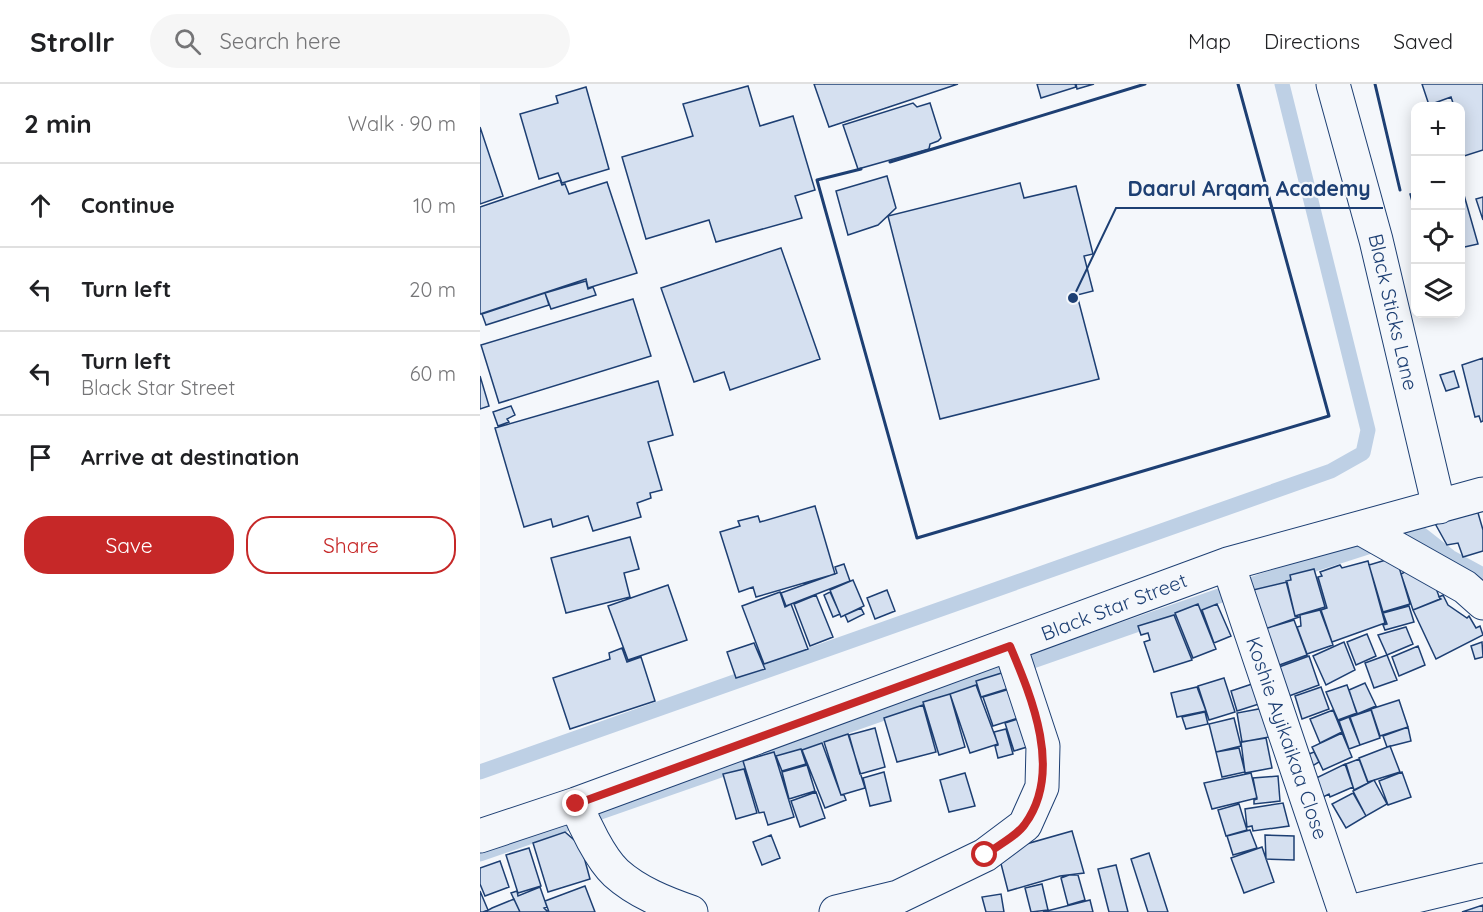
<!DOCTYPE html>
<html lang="en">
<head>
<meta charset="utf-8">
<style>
  body { margin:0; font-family:Quicksand,sans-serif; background:#f6f6f6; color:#202124 }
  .controls { position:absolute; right:18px; top:18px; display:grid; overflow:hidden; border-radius:12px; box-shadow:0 3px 15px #0003 }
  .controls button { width:54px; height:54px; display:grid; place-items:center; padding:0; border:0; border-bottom:2px solid #e0e0e0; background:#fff; color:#202124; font:30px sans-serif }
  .stop { position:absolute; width:18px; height:18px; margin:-14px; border:4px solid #c62828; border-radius:50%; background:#fff }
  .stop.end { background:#c62828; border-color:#fff; box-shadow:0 2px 6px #0008 }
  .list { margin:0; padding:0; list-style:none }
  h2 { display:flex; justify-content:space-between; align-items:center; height:78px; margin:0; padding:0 24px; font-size:26px }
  h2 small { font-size:20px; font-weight:400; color:#757577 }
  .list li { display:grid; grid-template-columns:39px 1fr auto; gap:18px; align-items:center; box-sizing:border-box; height:84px; padding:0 24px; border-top:2px solid #e0e0e0 }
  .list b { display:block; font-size:22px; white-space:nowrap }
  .list p { margin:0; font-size:20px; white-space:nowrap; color:#757577 }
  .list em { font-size:20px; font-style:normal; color:#757577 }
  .actions { display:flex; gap:12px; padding:18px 24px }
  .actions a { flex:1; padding:14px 0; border:2px solid #c62828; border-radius:24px; text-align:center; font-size:21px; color:#c62828 }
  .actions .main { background:#c62828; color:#fff }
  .icon { flex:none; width:33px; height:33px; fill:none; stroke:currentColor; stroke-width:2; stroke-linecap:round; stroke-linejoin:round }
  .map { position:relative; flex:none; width:1003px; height:828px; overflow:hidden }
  header { display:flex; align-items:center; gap:36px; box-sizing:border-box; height:84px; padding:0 30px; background:#fff; border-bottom:2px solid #e0e0e0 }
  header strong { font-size:28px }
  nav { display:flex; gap:33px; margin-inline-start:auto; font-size:21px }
  .search { width:420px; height:54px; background:#f6f6f6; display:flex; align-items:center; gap:15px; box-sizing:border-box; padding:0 21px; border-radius:33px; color:#757577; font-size:22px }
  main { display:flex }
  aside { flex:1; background:#fff }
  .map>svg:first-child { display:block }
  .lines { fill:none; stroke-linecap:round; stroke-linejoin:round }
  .stream { stroke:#bed0e5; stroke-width:15 }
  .building { fill:#d5e0f0; stroke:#1d3f73; stroke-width:1.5 }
  .minor-casing { stroke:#1d3f73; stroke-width:35 }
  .minor { stroke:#f4f7fb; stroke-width:33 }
  .wall { stroke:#1d3f73; stroke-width:3 }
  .route { stroke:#c62828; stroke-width:8 }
  .labels { text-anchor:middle; stroke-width:4.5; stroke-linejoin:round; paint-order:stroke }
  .street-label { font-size:20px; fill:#1d3f73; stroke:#f4f7fb }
  .leader { fill:none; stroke:#1d3f73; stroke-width:2 }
  .callout-dot { fill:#1d3f73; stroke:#f4f7fb; stroke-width:2 }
  .callout-label { font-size:21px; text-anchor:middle; font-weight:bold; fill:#1d3f73; stroke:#f4f7fb; stroke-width:4.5; stroke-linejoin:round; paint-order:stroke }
</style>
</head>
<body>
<header>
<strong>Strollr</strong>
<div class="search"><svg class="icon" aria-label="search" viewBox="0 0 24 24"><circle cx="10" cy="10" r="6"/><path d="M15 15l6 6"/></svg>Search here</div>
<nav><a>Map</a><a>Directions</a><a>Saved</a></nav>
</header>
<main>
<aside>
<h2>2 min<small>Walk · 90 m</small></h2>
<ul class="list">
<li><svg class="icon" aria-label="ahead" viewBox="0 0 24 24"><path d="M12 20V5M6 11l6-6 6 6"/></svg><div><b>Continue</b></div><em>10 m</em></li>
<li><svg class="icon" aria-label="left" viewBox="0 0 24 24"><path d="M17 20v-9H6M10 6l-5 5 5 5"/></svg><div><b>Turn left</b></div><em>20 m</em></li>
<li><svg class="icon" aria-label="left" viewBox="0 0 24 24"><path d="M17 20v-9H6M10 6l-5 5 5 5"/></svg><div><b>Turn left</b><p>Black Star Street</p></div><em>60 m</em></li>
<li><svg class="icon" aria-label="arrive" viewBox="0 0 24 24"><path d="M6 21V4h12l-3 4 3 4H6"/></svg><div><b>Arrive at destination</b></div></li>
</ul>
<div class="actions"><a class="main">Save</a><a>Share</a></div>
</aside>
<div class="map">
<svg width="1003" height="828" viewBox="0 0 1003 828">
  <rect width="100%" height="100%" fill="#f4f7fb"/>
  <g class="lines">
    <path class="stream" d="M 0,688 L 851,387 L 883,369 L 888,346 L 802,0
      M 0,770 L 779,498 L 937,447 L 970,473 L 1003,491"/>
  </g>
  <path class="building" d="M 334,0 L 478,0 L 349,43 Z
    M 557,0 L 595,0 L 596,3 L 561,14 Z
    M 596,0 L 614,0 L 597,5 Z
    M 942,0 L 1003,0 L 1003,66 L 981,73 L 980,22 L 974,22 L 971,13 L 949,21 Z
    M 268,2 L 280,42 L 313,32 L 335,106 L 315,112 L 322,134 L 236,158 L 229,136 L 166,155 L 142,73 L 213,52 L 203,20 Z
    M 106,3 L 129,85 L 82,99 L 78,89 L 59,95 L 40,30 L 78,19 L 76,12 Z
    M 433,19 L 437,23 L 450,19 L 461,54 L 458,57 L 450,60 L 449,65 L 378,85 L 363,41 Z
    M 0,43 L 23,112 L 0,120 Z
    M 407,92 L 416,124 L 398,141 L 368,151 L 356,107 Z
    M 80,96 L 82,101 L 85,100 L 89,110 L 127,98 L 157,189 L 108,204 L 106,195 L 0,230 L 0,123 Z
    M 980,97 L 998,160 L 980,164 Z
    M 540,99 L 544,114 L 596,102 L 613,170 L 604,172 L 613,207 L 597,211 L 619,295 L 460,335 L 408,132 Z
    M 936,109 L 936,132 L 930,110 Z
    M 1003,113 L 1003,136 L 996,115 Z
    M 301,164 L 340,275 L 250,306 L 244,288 L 214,298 L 181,204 Z
    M 106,197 L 108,205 L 113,203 L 116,211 L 71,225 L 65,209 Z
    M 65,209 L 69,221 L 6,241 L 2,230 Z
    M 153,215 L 171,272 L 19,319 L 1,261 Z
    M 1003,274 L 1003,337 L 1001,338 L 999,332 L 995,333 L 982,281 Z
    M 974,287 L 979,303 L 966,307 L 960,291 Z
    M 0,292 L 9,322 L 0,325 Z
    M 178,297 L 193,351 L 168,358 L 182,406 L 170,409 L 171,414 L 157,419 L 161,433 L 113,447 L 108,432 L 73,443 L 71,435 L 44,443 L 15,344 Z
    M 31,322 L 35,331 L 27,335 L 29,338 L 18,342 L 13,328 Z
    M 335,422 L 355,490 L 276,513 L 273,503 L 259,508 L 240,448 L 260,442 L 258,437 L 278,432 L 280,438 Z
    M 996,422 L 1003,446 L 1003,467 L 983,473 L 978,459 L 967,461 L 952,434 Z
    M 150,453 L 159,485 L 144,489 L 150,513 L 86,529 L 71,474 Z
    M 916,473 L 930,520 L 903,528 L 889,481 Z
    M 888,477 L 905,539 L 852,558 L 841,526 L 847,524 L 838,493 L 842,492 L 840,488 L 860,481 L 862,484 Z
    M 364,480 L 370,497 L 306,522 L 301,509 L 357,489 L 355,483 Z
    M 939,480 L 954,499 L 960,515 L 933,526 L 921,490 Z
    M 834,485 L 845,523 L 815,532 L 806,497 L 811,496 L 810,491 Z
    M 373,496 L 384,522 L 361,533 L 350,506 Z
    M 807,498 L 815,532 L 819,533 L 785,545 L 773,506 Z
    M 188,501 L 207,556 L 148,576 L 128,522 Z
    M 407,506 L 415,527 L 395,535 L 387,514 Z
    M 300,508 L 305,523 L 311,520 L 328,565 L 284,580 L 262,522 Z
    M 350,508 L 360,530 L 353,533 L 344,511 Z
    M 336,511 L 353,553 L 330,562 L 314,520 Z
    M 963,511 L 968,521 L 987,534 L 989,532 L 996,544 L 1000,542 L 1003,551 L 956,575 L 933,526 L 961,515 L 959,513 Z
    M 718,520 L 736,565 L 713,574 L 695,529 Z
    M 737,520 L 751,552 L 734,559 L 722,526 Z
    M 929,522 L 934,538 L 905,546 L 903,541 L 907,540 L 903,529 Z
    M 381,524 L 384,530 L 368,538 L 365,531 Z
    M 840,526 L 853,561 L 827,570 L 817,543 L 821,542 L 820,531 Z
    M 694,531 L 712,576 L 674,588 L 664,558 L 670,556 L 668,549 L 661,551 L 658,542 Z
    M 814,536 L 827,571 L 794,583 L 781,546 Z
    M 926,543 L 933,560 L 907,571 L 898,551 Z
    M 887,550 L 896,572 L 876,581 L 867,558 Z
    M 864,558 L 875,586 L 846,601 L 833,572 Z
    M 1002,558 L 1003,573 L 995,575 L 991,562 Z
    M 274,559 L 285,585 L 256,594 L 247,568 Z
    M 938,562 L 945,581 L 919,592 L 912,573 Z
    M 142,564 L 147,578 L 161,573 L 175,617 L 90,645 L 73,594 L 130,575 L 129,569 Z
    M 907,571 L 917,596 L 894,604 L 885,579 Z
    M 829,572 L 839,601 L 809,612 L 799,583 Z
    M 528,587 L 533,603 L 501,613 L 496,597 Z
    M 744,594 L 755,628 L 729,636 L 718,602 Z
    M 775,599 L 782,619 L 757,627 L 751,607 Z
    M 885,599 L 896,622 L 877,630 L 869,606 Z
    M 496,601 L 518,660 L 490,669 L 470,610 Z
    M 867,601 L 877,629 L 858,636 L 846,608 Z
    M 717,603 L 726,627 L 697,633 L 691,609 Z
    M 841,603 L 849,625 L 822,635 L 815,612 Z
    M 533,604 L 541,633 L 513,642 L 503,613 Z
    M 470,610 L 485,663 L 459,671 L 443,618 Z
    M 919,616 L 928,643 L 900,652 L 891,625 Z
    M 443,621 L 456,668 L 417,678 L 404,634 Z
    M 784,624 L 789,653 L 762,658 L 757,629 Z
    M 853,626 L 862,648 L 840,659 L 830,635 Z
    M 891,626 L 900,654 L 880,661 L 870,633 Z
    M 725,628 L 728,640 L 706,645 L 702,633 Z
    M 548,632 L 557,660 L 534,667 L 525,639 Z
    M 869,633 L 880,661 L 869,665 L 859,637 Z
    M 754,634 L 761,662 L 736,668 L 729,640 Z
    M 928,643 L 931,657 L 907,663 L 903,652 Z
    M 395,644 L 405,683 L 380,690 L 369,651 Z
    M 526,645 L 533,670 L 518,674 L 515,662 L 518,661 L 514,648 Z
    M 862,649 L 872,673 L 843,686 L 832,663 Z
    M 368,650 L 385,704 L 361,711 L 344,658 Z
    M 786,654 L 792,684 L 765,689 L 761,658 Z
    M 342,659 L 361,711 L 364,711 L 366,716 L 345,724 L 322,666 Z
    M 910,662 L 920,688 L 888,698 L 879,674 Z
    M 759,664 L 765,688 L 742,693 L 736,668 Z
    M 321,665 L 326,680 L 302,687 L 296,672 Z
    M 294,668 L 314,733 L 288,741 L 284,728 L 279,729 L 263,677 Z
    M 834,668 L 839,678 L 829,684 L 824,672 Z
    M 879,675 L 888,699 L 874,706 L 866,680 Z
    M 865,680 L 873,703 L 850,713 L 849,710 L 839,715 L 830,697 Z
    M 327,681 L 335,707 L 309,715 L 302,688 Z
    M 264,685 L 277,729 L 256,735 L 243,690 Z
    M 404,688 L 411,717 L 390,722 L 383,694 Z
    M 922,688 L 931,713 L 908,721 L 899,697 Z
    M 485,689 L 495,722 L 469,728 L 460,696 Z
    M 771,689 L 777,714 L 732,725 L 724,699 Z
    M 798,692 L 800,717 L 774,720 L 774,716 L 777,715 L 773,694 Z
    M 894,696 L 907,720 L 886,732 L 873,707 Z
    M 336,708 L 345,734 L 320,743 L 311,717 Z
    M 873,709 L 886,732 L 866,744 L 852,720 Z
    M 803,719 L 809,742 L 773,747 L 772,742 L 767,743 L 765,725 Z
    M 759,720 L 767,746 L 746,752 L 738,726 Z
    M 770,746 L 777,764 L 753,771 L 747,752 Z
    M 592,747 L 604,789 L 580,792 L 528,807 L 518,768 Z
    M 85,748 L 101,762 L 110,795 L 68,808 L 53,759 Z
    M 291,751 L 300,774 L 282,781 L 273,758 Z
    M 785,751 L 814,752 L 814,776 L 786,775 Z
    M 782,763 L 794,798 L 764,809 L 751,774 Z
    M 49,764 L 61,802 L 38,809 L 26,771 Z
    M 669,769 L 688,828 L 668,828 L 651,775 Z
    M 20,777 L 29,803 L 5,812 L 0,800 L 0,784 Z
    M 636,781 L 648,828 L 629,828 L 618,785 Z
    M 589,791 L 598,791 L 605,816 L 588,821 L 581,794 Z
    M 562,800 L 568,826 L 551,828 L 545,804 Z
    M 105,802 L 115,828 L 69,828 L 65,817 Z
    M 60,803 L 67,823 L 64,824 L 68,828 L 40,828 L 31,809 L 37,807 L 38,812 Z
    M 0,807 L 8,826 L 3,828 L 0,828 Z
    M 521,810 L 524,828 L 506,828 L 502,813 Z
    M 34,815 L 40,828 L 5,828 L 12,824 Z
    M 610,816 L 613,828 L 563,828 Z
    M 1003,821 L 1003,828 L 982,828 Z"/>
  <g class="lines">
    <defs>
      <path id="minor" d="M 853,0 L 896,156 L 959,423
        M 882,445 L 985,503 L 1003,519
        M 748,480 L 865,828
        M 96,720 C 104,740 120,774 136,789 C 157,808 185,819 211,828
        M 0,752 L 96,720 L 748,480 L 1003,410
        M 356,828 L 418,813 L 505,771 L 545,741 L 562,703 L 563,662 L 530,562
        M 869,828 L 1003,796"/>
    </defs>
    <use href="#minor" class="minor-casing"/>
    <use href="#minor" class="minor"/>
    <path class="wall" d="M 895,0 L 920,106
      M 410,78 L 665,0
      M 381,85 L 337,96 L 437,454 L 849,332 L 758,0"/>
  </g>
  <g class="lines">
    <path class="route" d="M 96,720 L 530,562 C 552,614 583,688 545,740 C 537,752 517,762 505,771"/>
  </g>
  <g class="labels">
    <g class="street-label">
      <text transform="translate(913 228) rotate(77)" y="7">Black Sticks Lane</text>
      <text transform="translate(634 523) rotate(-21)" y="7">Black Star Street</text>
      <text transform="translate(807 654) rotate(71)" y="7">Koshie Ayikaikaa Close</text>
    </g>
  </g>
  <path class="leader" d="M593 214L636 124H903"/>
  <circle class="callout-dot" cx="593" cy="214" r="6"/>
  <g class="callout-label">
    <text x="769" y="112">Daarul Arqam Academy</text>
  </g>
</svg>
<div class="controls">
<button>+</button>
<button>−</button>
<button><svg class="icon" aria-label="locate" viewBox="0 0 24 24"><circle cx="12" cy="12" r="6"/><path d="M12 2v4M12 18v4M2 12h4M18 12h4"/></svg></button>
<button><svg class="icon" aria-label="layers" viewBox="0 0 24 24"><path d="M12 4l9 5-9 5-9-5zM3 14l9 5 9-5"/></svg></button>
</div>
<div class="stop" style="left:505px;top:771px"></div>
<div class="stop end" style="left:96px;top:720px"></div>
</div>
</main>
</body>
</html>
